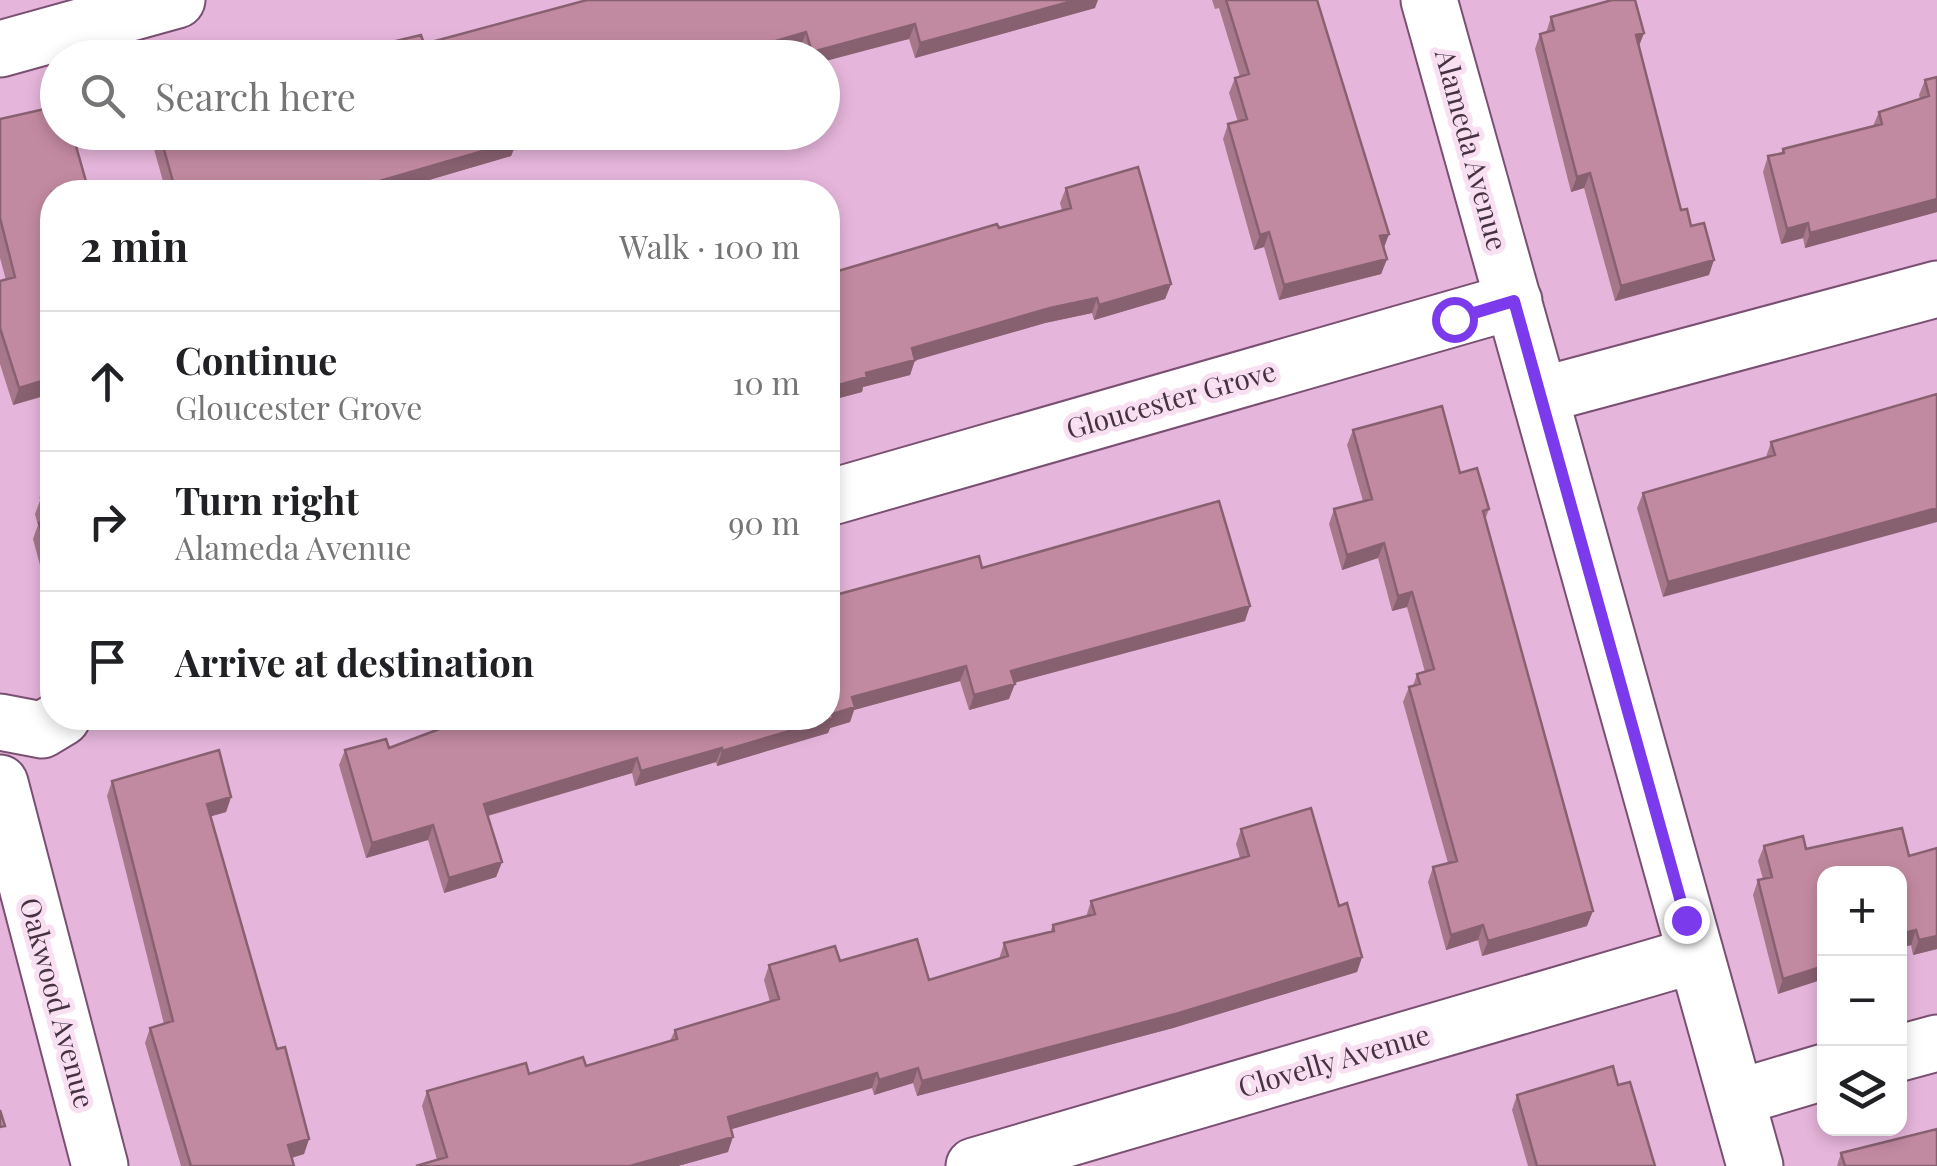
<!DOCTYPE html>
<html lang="en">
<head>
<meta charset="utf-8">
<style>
  body { margin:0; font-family:"Playfair Display",serif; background:#f6f6f6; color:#202124 }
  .controls { position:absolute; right:30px; bottom:30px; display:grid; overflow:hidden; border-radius:20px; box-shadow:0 5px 15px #0003 }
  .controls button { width:90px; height:90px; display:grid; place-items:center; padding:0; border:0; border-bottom:2px solid #e0e0e0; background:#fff; color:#202124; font:50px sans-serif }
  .stop { position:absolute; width:30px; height:30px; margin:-22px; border:8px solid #7c3aed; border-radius:50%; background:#fff }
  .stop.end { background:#7c3aed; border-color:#fff; box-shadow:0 2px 10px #0008 }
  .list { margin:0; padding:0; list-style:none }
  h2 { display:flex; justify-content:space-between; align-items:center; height:130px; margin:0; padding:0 40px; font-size:42px }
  h2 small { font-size:32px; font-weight:400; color:#757577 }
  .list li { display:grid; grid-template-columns:65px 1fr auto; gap:30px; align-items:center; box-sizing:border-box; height:140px; padding:0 40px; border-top:2px solid #e0e0e0 }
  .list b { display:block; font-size:38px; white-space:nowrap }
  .list p { margin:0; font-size:32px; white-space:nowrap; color:#757577 }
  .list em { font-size:32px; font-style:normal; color:#757577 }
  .icon { flex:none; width:55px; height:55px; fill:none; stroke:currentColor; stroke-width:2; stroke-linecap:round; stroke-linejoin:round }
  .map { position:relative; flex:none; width:1937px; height:1166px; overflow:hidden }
  .search { position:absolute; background:#fff; box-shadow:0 5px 15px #0003; left:40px; top:40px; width:800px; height:110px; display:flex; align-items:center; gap:25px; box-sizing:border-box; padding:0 35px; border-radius:55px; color:#757577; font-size:38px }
  .panel { position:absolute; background:#fff; box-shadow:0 5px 15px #0003; left:40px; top:180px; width:800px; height:550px; border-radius:40px }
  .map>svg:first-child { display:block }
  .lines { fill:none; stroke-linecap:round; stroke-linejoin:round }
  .minor-casing { stroke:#7a5072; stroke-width:59 }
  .tertiary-casing { stroke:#7a5072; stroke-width:59 }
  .minor { stroke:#fff; stroke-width:55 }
  .tertiary { stroke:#fff; stroke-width:55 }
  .wall { fill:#a7778a }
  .shaded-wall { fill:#886170 }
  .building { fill:#c28aa0; stroke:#886170; stroke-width:2.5 }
  .route { stroke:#7c3aed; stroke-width:12 }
  .labels { text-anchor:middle; stroke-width:10; stroke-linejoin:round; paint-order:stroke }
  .street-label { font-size:28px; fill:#463342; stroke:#f8dff2 }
</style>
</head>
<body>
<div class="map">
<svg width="1937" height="1166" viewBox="0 0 1937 1166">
  <rect width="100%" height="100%" fill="#e6b5db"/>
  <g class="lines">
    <defs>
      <path id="minor" d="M 1429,0 L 1755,1166
        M 0,49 L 177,0
        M 1542,395 L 1937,289
        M 828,498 L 1514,301
        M 0,722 L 42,730 L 62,718
        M 1900,1053 L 1937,1043
        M 1736,1098 L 1824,1072
        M 974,1166 L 1695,955"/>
      <path id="tertiary" d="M 0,783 L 100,1166"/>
    </defs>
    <use href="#minor" class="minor-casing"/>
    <use href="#tertiary" class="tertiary-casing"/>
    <use href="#minor" class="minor"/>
    <use href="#tertiary" class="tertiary"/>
  </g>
  <path class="wall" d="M 1212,0 L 1317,0 L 1389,234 L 1384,248 L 1387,259 L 1381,274 L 1279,300 L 1264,247 L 1254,250 L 1223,139 L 1228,124 L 1238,122 L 1229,93 L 1235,78 L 1240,77 L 1219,8 L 1215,9 Z
    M 1095,8 L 915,58 L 909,39 L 822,58 L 804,58 L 801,47 L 763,58 L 338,58 L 424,44 Z
    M 1551,17 L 1644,33 L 1639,46 L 1681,210 L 1691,226 L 1709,275 L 1615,301 L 1584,188 L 1571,192 L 1535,49 L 1540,34 L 1546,33 Z
    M 1937,77 L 1937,212 L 1805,248 L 1803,238 L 1781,244 L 1763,172 L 1768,156 L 1781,153 L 1783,149 L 1873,126 L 1879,112 L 1920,99 L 1919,95 L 1925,80 Z
    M 0,119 L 52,192 L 52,394 L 13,405 L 0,364 L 0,281 L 6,280 L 0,258 Z
    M 155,132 L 554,132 L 516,144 L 511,156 L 388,192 L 166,192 L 152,142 Z
    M 1066,188 L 1171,284 L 1165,299 L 1094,320 L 1092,313 L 1045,323 L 915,360 L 910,375 L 863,387 L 862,392 L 828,401 L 828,274 L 1062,210 L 1060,203 Z
    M 1937,394 L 1663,597 L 1637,508 L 1643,493 L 1766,457 L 1771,442 Z
    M 1353,430 L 1460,473 L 1489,509 L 1485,520 L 1587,926 L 1482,956 L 1478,940 L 1446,950 L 1428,882 L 1433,867 L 1448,863 L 1403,702 L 1409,687 L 1413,686 L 1417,674 L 1425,672 L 1407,607 L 1392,611 L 1378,558 L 1342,570 L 1329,524 L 1334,509 L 1363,501 L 1347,445 Z
    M 52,495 L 52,610 L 33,539 L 38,525 L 35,514 L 41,498 Z
    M 982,568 L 1245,621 L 1014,683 L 1009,699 L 969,710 L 960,681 L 854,710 L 850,722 L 830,728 L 828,733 L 717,766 L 716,762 L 635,786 L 632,773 L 488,816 L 502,862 L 496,877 L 444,893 L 428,840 L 366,858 L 339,765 L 345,750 L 389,748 L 493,723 L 494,718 L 828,718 L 828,597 Z
    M 112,781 L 231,797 L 226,812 L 211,816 L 277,1049 L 309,1139 L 304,1154 L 292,1158 L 294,1166 L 181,1166 L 145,1043 L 150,1028 L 164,1024 L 107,796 Z
    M 1241,829 L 1339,906 L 1362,957 L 1357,972 L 1173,1028 L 917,1096 L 913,1083 L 874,1095 L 872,1088 L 731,1129 L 728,1152 L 678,1166 L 416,1166 L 437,1160 L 422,1106 L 427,1091 L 529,1074 L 586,1066 L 670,1041 L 675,1030 L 770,1002 L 764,980 L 769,965 L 840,961 L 929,980 L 999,959 L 1004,943 L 1050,932 L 1053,925 L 1086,917 L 1091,901 L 1240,858 L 1236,844 Z
    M 1764,846 L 1909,856 L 1937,848 L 1937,949 L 1913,955 L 1911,945 L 1900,948 L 1900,874 L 1778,994 L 1753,895 L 1758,880 L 1763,879 L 1758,861 Z
    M 1517,1095 L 1655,1166 L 1528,1166 L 1512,1110 Z
    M 1841,1153 L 1937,1166 L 1837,1166 Z"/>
  <path class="shaded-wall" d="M 1076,0 L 1098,0 L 1095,8 L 915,58 L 920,43 Z
    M 915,24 L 909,39 L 822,62 L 822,58 L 810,58 L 812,52 Z
    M 806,32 L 801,47 L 763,58 L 718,58 Z
    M 1644,33 L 1638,48 L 1636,35 Z
    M 513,132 L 554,132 L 516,144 L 511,156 L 388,192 L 342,192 Z
    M 1590,173 L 1584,188 L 1571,192 L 1577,177 Z
    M 1937,199 L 1937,212 L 1805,248 L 1810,233 Z
    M 1808,223 L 1803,238 L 1781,244 L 1787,229 Z
    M 1269,232 L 1264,247 L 1254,250 L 1260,235 Z
    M 1389,234 L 1383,249 L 1380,236 Z
    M 1387,259 L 1381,274 L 1279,300 L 1284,285 Z
    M 1714,260 L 1709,275 L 1615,301 L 1621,286 Z
    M 1171,284 L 1165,299 L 1094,320 L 1099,305 Z
    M 1097,298 L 1092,313 L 1045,323 L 910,362 L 915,360 L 910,375 L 863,387 L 862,392 L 828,401 L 828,388 L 866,373 L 912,348 L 1050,308 Z
    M 52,378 L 52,393 L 13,405 L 19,388 Z
    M 1937,508 L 1937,522 L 1663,597 L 1668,582 Z
    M 1384,543 L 1378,558 L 1342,570 L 1347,555 Z
    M 1412,592 L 1407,607 L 1392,611 L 1398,596 Z
    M 1250,606 L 1245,621 L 1006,685 L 1011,671 Z
    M 966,666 L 960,681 L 854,710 L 850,722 L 830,728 L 828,733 L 717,766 L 722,751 L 832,714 L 852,697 Z
    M 1015,684 L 1009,699 L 969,710 L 974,695 Z
    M 722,748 L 716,762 L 635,786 L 641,771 Z
    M 637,758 L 632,773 L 479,818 L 484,804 Z
    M 231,797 L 226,812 L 202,819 L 207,804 Z
    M 433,825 L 428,840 L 366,858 L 372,843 Z
    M 502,862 L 496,877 L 444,893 L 449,878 Z
    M 1593,911 L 1587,926 L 1482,956 L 1488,941 Z
    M 1483,925 L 1478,940 L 1446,950 L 1451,935 Z
    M 1916,930 L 1911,945 L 1900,948 L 1900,934 Z
    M 1937,936 L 1937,949 L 1913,955 L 1919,940 Z
    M 1362,957 L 1357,972 L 1173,1028 L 917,1096 L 922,1081 Z
    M 1824,966 L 1824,979 L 1778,994 L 1783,979 Z
    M 918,1068 L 913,1083 L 874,1095 L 879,1080 Z
    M 877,1073 L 872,1088 L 722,1132 L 728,1117 Z
    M 733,1137 L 728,1152 L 678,1166 L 630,1166 Z
    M 309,1139 L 304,1154 L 283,1160 L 288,1145 Z"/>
  <path class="building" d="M 587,0 L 1076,0 L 920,43 L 915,24 L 812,52 L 806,32 L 718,58 L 338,58 L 375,46 L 421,35 L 424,44 Z
    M 1226,0 L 1317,0 L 1389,234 L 1380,236 L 1387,259 L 1284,285 L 1269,232 L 1260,235 L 1228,124 L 1247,119 L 1235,78 L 1249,74 Z
    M 1612,0 L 1635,0 L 1644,33 L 1636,35 L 1681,210 L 1687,209 L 1691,226 L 1704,223 L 1714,260 L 1621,286 L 1590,173 L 1577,177 L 1540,34 L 1554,30 L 1551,17 Z
    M 1937,77 L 1937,199 L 1810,233 L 1808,223 L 1787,229 L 1768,156 L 1784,153 L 1783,149 L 1882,124 L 1879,112 L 1929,96 L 1925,80 Z
    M 58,106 L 58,132 L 72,132 L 89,192 L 52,192 L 52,378 L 19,388 L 0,328 L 0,281 L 15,277 L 0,218 L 0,119 Z
    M 159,132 L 514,132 L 517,141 L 342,192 L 176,192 Z
    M 1138,167 L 1171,284 L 1099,305 L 1097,298 L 1050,308 L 912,348 L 915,360 L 866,373 L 867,377 L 828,388 L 828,274 L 997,224 L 999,228 L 1071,208 L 1066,188 Z
    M 1937,394 L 1937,508 L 1668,582 L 1643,493 L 1775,455 L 1771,442 Z
    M 1442,406 L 1460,473 L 1477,468 L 1489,509 L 1483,511 L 1593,911 L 1488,941 L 1483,925 L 1451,935 L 1433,867 L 1457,861 L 1409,687 L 1420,684 L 1417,674 L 1434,669 L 1412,592 L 1398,596 L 1384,543 L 1347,555 L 1334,509 L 1372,499 L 1353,430 Z
    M 52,495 L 52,572 L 39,523 L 47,520 L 41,498 Z
    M 1219,501 L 1250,606 L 1011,671 L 1015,684 L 974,695 L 966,666 L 852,697 L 855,707 L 832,714 L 833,718 L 722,751 L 722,748 L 641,771 L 637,758 L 484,804 L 502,862 L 449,878 L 433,825 L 372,843 L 345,750 L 386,739 L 389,748 L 442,728 L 503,722 L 502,718 L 828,718 L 828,597 L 979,556 L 982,568 Z
    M 219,750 L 231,797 L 207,804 L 277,1049 L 285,1047 L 309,1139 L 288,1145 L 294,1166 L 191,1166 L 150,1028 L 173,1021 L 112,781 Z
    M 1311,808 L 1339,906 L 1347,903 L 1362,957 L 1179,1013 L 922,1081 L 918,1068 L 879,1080 L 877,1073 L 728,1117 L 733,1137 L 630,1166 L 416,1166 L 447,1157 L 427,1091 L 526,1063 L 529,1074 L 583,1057 L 586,1066 L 677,1039 L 675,1030 L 779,999 L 769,965 L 835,946 L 840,961 L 917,939 L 929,980 L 1008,956 L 1004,943 L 1054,931 L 1053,925 L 1095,914 L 1091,901 L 1249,856 L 1241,829 Z
    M 1902,828 L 1909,856 L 1937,848 L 1937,936 L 1919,940 L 1916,930 L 1900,934 L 1900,874 L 1824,874 L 1824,966 L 1783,979 L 1758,880 L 1772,877 L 1764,846 L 1803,836 L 1806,849 Z
    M 1613,1066 L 1618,1085 L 1630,1082 L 1655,1166 L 1537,1166 L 1517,1095 Z
    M 0,1110 L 5,1126 L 0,1127 Z
    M 1937,1129 L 1937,1166 L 1845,1166 L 1841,1153 Z"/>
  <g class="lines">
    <path class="route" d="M 1454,319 L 1514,301 L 1686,920"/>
  </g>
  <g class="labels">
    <g class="street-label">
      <text transform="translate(1471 150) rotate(75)" y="10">Alameda Avenue</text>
      <text transform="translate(1171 400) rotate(-16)" y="10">Gloucester Grove</text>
      <text transform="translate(57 1003) rotate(75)" y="10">Oakwood Avenue</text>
      <text transform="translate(1334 1061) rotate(-16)" y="10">Clovelly Avenue</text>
    </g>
  </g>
</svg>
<div class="controls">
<button>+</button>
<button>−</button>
<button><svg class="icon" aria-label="layers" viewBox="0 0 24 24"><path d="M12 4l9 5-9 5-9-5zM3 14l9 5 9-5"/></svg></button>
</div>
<div class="stop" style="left:1454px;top:319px"></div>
<div class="stop end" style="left:1686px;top:920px"></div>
<div class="search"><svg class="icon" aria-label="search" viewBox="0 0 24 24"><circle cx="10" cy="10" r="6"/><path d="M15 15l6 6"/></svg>Search here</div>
<section class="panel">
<h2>2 min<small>Walk · 100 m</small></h2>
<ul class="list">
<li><svg class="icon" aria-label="ahead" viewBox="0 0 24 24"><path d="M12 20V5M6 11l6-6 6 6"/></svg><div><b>Continue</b><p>Gloucester Grove</p></div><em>10 m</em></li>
<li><svg class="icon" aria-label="right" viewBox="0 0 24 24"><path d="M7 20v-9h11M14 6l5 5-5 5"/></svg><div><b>Turn right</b><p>Alameda Avenue</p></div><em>90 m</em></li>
<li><svg class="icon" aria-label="arrive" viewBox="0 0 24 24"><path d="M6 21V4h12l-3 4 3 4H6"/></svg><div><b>Arrive at destination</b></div></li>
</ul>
</section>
</div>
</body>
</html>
